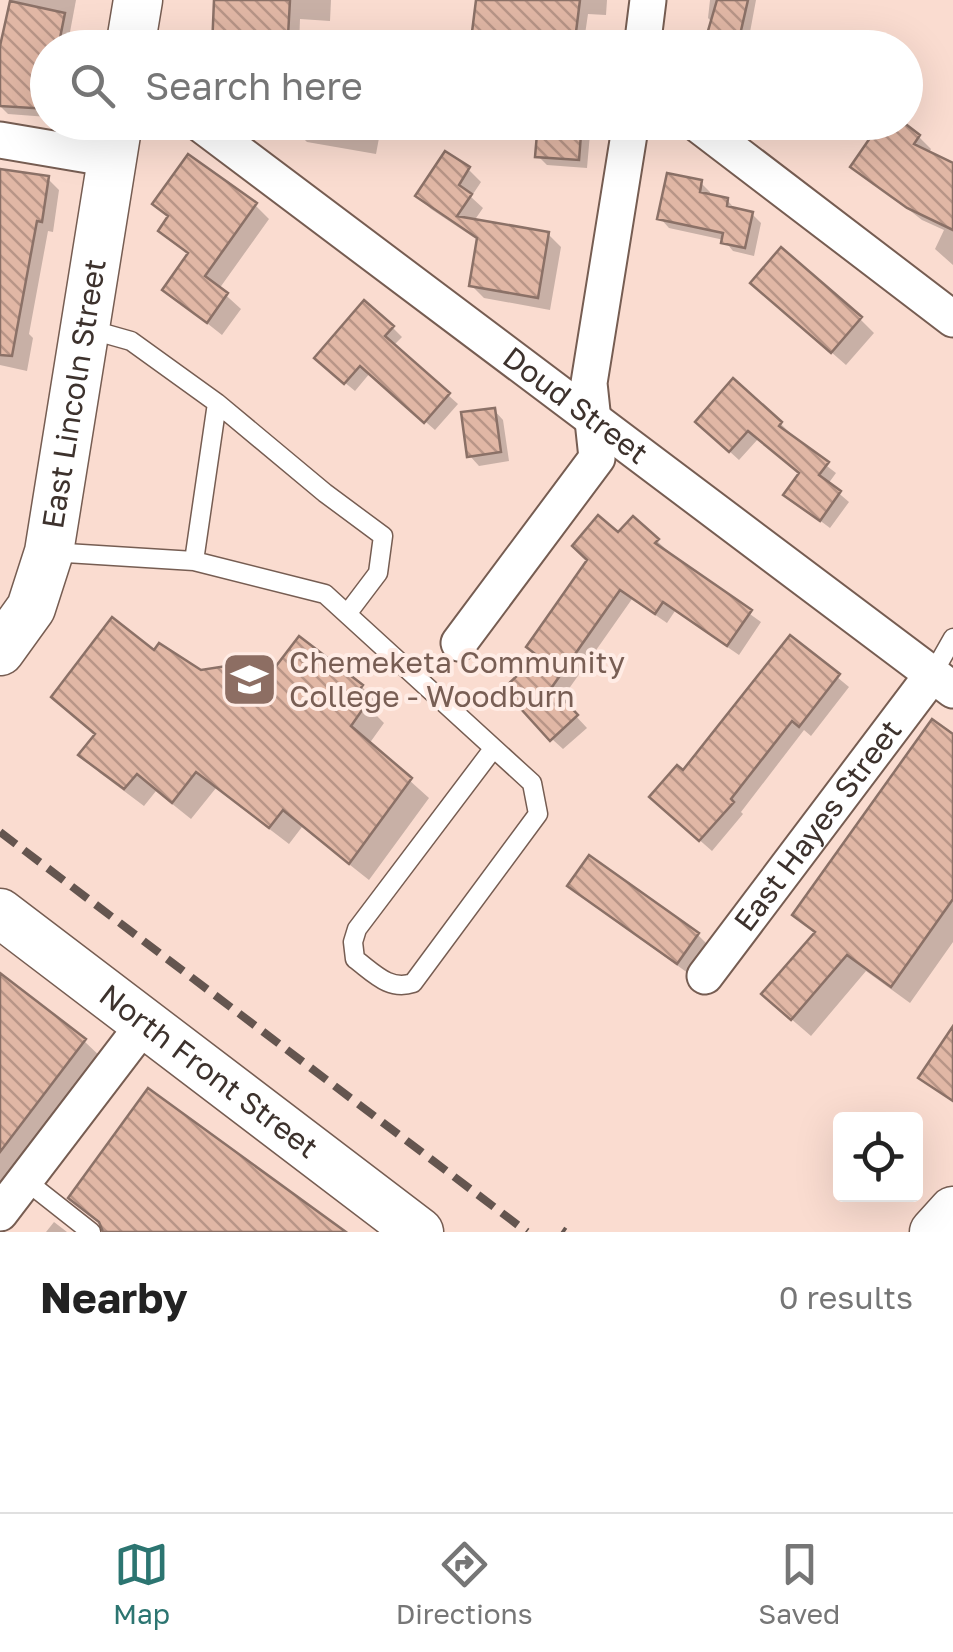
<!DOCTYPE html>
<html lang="en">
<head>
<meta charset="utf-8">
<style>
  body { margin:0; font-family:"Golos Text",sans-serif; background:#f2f2f2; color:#222 }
  .controls { position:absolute; right:30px; bottom:30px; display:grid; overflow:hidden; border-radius:10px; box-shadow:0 10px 40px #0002 }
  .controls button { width:90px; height:90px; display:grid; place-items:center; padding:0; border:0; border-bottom:2px solid #e0e0e0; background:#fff; color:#222; font:50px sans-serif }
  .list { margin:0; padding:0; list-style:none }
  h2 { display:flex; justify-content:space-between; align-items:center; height:130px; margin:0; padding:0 40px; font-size:42px }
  h2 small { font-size:32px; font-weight:400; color:#767676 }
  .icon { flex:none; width:55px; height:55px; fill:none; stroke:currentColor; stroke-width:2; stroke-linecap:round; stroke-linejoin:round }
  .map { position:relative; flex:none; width:953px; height:1232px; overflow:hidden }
  .search { position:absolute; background:#fff; box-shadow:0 10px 40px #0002; left:30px; right:30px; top:30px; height:110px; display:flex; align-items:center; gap:25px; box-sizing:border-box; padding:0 35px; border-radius:55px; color:#767676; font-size:38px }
  .sheet { height:280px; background:#fff }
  nav { display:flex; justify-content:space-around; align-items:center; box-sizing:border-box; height:140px; border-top:2px solid #e0e0e0; background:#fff; font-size:28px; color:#767676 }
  nav a { display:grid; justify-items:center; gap:5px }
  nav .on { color:#2c7571 }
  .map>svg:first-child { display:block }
  .shadow { fill:#0003 }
  .building { fill:url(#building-back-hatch); stroke:#8b7167; stroke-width:2.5 }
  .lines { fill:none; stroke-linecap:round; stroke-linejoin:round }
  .lane-casing { stroke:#765d52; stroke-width:21 }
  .street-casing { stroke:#765d52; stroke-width:39 }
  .secondary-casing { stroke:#765d52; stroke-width:51 }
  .lane { stroke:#fff; stroke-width:18 }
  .street { stroke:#fff; stroke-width:35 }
  .secondary { stroke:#fff; stroke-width:48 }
  .rail { stroke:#64554f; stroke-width:8; stroke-dasharray:20 10; stroke-linecap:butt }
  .labels { text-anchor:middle; stroke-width:8; stroke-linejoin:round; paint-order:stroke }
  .street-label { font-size:30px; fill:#3d322d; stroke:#ffece5 }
  .education-label { font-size:30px; fill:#785e54; stroke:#ffece5; text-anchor:start }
</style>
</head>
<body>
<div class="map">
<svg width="953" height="1232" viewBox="0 0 953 1232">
  <defs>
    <pattern id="building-back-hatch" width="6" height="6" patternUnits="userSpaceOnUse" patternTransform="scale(2.5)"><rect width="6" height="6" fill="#e1b7a5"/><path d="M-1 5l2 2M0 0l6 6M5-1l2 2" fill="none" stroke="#b89587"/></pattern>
  </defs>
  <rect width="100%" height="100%" fill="#fadcd0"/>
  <path class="shadow" d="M 12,0 L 76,0 L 67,48 L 48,48 L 48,117 L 8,114 L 0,106 L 0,58 Z
    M 216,0 L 331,0 L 330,21 L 300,19 L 299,46 L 214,48 Z
    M 478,0 L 607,0 L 606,15 L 588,14 L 583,48 L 472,48 Z
    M 710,0 L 756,0 L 747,48 L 705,48 L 713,23 L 708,18 Z
    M 300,122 L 382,122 L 376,154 L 307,142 L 298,133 Z
    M 540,122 L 591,122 L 587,168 L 547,165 L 538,156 Z
    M 919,137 L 931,149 L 928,154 L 953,166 L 953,265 L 935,249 L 944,230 L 922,220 L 853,166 Z
    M 468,169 L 481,182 L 471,197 L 483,208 L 474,221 L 548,234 L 561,247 L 550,310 L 484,298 L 471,285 L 479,241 L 431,209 L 418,196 Z
    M 0,172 L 48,179 L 59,190 L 53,232 L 48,231 L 29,334 L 33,338 L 27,371 L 0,365 Z
    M 701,183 L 710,192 L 710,197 L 727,200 L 737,211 L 752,214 L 761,223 L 754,256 L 733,251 L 724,240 L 669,228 L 660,218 Z
    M 156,204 L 255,205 L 269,219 L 219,289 L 241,309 L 222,335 L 165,290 L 189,255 L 161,231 L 170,218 Z
    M 768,297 L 860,319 L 874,333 L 846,365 Z
    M 393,328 L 402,337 L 393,346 L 458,404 L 435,430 L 370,373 L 355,391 L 326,367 Z
    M 733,382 L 781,424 L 790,433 L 788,436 L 836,473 L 828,484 L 849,502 L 830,528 L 786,495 L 802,474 L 758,439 L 739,460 L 707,431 Z
    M 494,410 L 503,420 L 509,461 L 479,466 L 470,456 Z
    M 619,536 L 657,541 L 668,551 L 666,554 L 761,622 L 739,655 L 675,611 L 667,623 L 632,599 L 561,700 L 587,728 L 563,749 L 552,739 L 540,657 Z
    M 790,638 L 849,687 L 811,736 L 804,730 L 741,812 L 743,814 L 712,851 L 663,808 L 684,774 Z
    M 155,654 L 200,672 L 361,686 L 379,705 L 374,713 L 384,723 L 369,744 L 429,798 L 369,880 L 302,827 L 289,844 L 216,788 L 191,819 L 156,791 L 144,806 L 100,773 L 82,755 Z
    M 953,737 L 953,942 L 910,1003 L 866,971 L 811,1036 L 782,1011 L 816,935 L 795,915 Z
    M 571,885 L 698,935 L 712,949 L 692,976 L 585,899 Z
    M 0,976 L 84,1041 L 103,1059 L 0,1190 Z
    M 54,1222 L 67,1232 L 46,1232 Z"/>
  <path class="building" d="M 214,0 L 290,0 L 288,36 L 261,34 L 261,48 L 212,48 Z
    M 476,0 L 580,0 L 574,48 L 470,48 Z
    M 717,0 L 748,0 L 737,48 L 703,48 Z
    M 10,1 L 65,13 L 58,48 L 48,48 L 48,109 L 0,106 L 0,46 Z
    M 538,122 L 582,122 L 579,160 L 535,157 Z
    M 881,122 L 903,122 L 920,135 L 914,144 L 953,163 L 953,230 L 907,208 L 850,167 Z
    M 445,151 L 470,167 L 459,185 L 472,194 L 457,216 L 549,232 L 538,298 L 469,286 L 477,238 L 415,196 Z
    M 188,154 L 257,203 L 205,276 L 228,293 L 207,323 L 162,290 L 188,253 L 158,231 L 168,216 L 152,204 Z
    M 0,169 L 49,176 L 42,222 L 37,221 L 12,356 L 0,355 Z
    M 667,173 L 702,180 L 700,192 L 728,198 L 727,206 L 753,212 L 745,248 L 721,243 L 723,233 L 657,219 Z
    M 781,247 L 862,317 L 831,353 L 750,283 Z
    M 364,300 L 394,326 L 385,336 L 450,393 L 424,423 L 360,366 L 344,384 L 314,358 Z
    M 733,378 L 782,422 L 779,426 L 829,462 L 819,475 L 841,491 L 820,521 L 783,495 L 799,473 L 748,431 L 729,452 L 695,422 Z
    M 495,408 L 501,452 L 467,457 L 461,412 Z
    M 598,515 L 618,532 L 633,516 L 659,539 L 655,543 L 752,610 L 727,646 L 663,602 L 655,614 L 620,590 L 552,687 L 578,715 L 550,741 L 503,689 L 538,656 L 526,647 L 587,560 L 572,546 Z
    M 112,617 L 154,650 L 159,643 L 201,670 L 252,662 L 270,674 L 299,636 L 363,685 L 355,696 L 367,703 L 351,726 L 412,778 L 349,864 L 283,810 L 269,828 L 196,772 L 172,803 L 137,774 L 124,789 L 78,755 L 95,734 L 51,697 Z
    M 790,635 L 840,674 L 799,727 L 792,721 L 731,799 L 734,802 L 699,841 L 649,797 L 677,765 L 683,770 Z
    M 932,719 L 953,734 L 953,899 L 891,987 L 847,955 L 791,1020 L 761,994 L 815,932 L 792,915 Z
    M 589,855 L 699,933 L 677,964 L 567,886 Z
    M 0,973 L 86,1039 L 0,1152 Z
    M 953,1026 L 953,1101 L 918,1078 Z
    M 148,1088 L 346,1232 L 103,1232 L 99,1222 L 68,1198 Z"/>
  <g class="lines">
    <defs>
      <path id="lane" d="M 217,403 L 325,493 L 383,536 L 378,573 L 347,614
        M 50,552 L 194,561 L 217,403 L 131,341 L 85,328
        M 194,561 L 325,594 L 532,783 L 538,814 L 413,983 C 389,991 374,973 355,959 L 353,942 L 357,929 L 493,749
        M 932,675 L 953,638
        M 25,1180 L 91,1232"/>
      <g id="street">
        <path d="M 642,48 L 648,0"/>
        <path id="s1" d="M 198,122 L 953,690"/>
        <path d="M 695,122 L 953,319"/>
        <path d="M 0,140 L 112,159"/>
        <path d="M 459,643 L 597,458 L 589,383 L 631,122"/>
        <path id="s2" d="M 705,976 L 932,675"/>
        <path d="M 0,1213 L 145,1023"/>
      </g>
      <g id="secondary">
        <path d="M 130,48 L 138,0"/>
        <path id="s3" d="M 0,651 L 31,608 L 49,552 L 118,122"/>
        <path id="s4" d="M 0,913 L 419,1232"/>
        <path d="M 934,1232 L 953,1211"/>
      </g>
    </defs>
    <use href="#lane" class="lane-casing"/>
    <use href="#street" class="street-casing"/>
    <use href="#secondary" class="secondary-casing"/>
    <use href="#lane" class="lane"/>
    <use href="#street" class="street"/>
    <use href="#secondary" class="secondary"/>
    <path class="rail" d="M 0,832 L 527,1232
      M 562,1230 L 565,1232"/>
  </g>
  <defs>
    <symbol id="university-square" viewBox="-11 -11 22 22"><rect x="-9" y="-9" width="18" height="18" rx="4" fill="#8d6e63" stroke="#ffece5"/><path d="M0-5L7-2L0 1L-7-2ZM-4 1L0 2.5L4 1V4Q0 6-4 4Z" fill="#fff"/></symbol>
  </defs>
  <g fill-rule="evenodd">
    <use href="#university-square" x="218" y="648" width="63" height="63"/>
  </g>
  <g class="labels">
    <g class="street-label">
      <text dy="10" stroke="none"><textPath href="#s3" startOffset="272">East Lincoln Street</textPath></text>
      <text dy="10" stroke="none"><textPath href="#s1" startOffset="472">Doud Street</textPath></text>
      <text dy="10" stroke="none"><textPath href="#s2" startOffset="188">East Hayes Street</textPath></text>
      <text dy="10" stroke="none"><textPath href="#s4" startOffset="262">North Front Street</textPath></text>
    </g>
    <g class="education-label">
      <text x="289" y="673">Chemeketa Community<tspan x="289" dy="34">College - Woodburn</tspan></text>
    </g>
  </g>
</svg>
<div class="controls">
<button><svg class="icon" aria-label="locate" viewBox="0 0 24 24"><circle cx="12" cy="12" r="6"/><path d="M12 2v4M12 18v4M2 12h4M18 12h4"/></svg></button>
</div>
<div class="search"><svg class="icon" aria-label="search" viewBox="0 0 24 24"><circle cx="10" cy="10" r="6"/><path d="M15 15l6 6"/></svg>Search here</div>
</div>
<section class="sheet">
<h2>Nearby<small>0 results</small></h2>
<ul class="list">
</ul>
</section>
<nav>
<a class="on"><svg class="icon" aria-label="map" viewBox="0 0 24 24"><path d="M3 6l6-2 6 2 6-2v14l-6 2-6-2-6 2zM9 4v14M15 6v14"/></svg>Map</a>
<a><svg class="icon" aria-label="directions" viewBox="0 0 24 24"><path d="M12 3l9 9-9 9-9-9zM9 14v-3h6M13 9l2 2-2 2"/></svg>Directions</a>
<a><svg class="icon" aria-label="saved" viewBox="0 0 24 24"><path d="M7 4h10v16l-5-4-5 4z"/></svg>Saved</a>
</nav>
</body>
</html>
